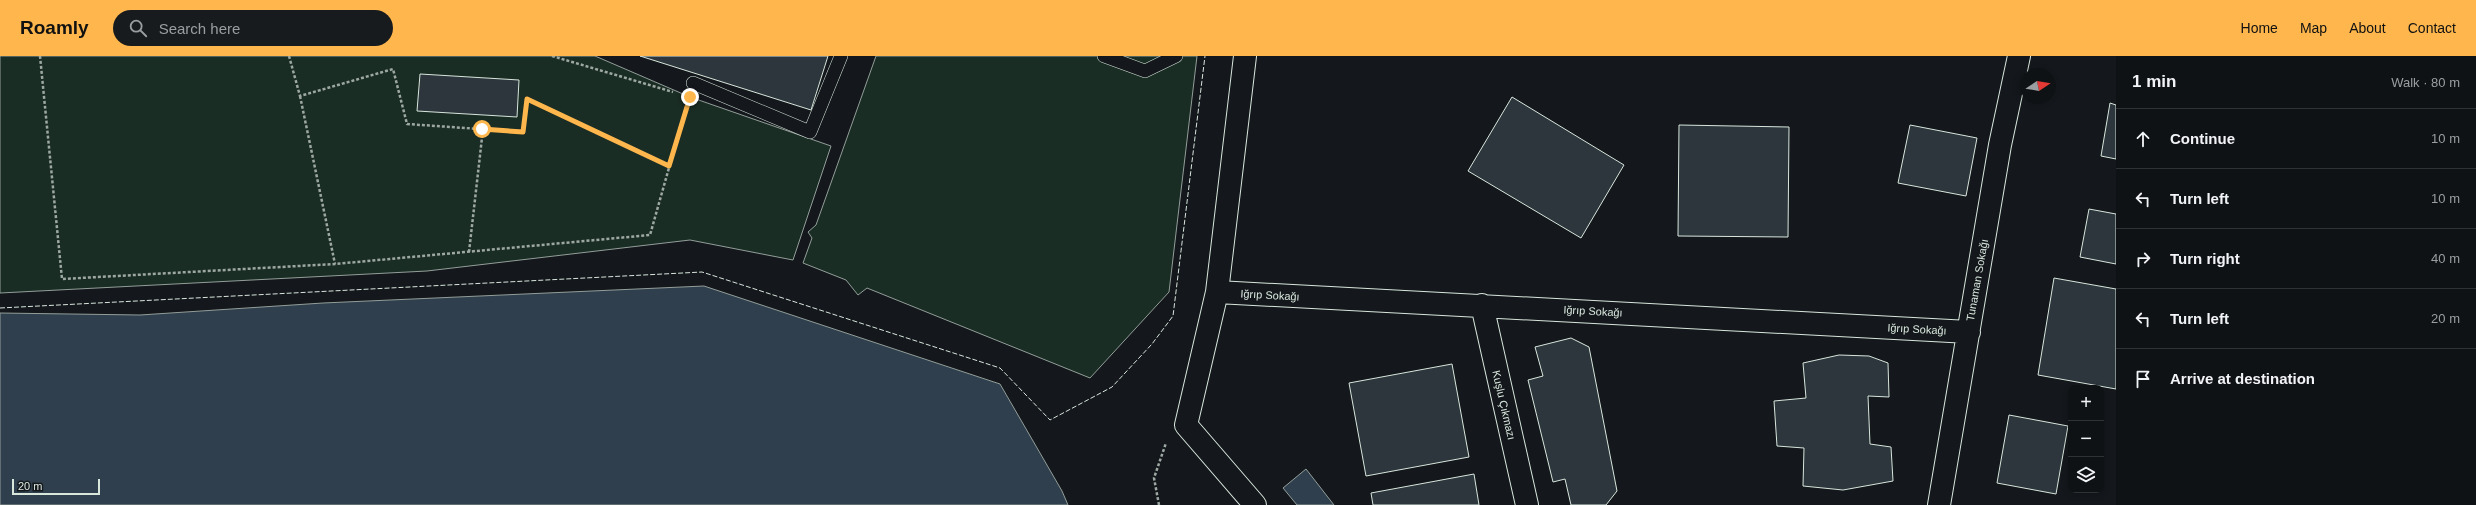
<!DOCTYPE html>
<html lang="en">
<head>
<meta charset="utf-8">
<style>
  body { margin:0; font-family:Helvetica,sans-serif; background:#181b1e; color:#f1f3f6 }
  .controls { position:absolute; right:12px; bottom:12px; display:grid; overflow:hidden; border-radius:8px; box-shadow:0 2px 6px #0003 }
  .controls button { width:36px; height:36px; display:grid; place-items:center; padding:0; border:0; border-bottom:1px solid #2f3234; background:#0f1215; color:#f1f3f6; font:20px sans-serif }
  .compass { position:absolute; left:2020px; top:12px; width:36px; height:36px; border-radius:50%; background:#0f1215; box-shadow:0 2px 6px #0003; rotate:78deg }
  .scale { position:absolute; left:12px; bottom:10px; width:88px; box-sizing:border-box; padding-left:4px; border:2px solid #d8e6dc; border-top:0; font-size:11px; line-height:14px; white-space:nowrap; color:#d8e6dc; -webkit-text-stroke:3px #14181c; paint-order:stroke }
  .stop { position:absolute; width:12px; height:12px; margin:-9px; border:3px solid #ffb74d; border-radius:50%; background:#fff }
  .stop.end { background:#ffb74d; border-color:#fff; box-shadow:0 1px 4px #0008 }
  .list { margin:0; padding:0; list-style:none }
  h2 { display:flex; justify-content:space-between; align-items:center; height:52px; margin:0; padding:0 16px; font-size:17px }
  h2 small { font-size:13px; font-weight:400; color:#9b9ea0 }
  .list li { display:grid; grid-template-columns:26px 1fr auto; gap:12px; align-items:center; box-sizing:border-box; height:60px; padding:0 16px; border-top:1px solid #2f3234 }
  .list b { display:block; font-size:15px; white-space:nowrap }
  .list em { font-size:13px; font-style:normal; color:#9b9ea0 }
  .icon { flex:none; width:22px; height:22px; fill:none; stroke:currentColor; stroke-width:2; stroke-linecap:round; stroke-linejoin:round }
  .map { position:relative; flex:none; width:2116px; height:449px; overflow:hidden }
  header { display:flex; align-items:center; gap:24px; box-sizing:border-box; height:56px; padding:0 20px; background:#ffb74d; color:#111 }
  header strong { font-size:19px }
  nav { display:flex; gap:22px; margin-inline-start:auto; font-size:14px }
  .search { width:280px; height:36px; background:#181b1e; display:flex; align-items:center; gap:10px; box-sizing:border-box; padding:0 14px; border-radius:22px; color:#9b9ea0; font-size:15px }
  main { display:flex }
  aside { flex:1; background:#0f1215 }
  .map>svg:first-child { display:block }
  .green { fill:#1a2d24; stroke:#939e99 }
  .water { fill:#2f3f4d; stroke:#939e99 }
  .building { fill:#2c363c; stroke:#d8e6dc }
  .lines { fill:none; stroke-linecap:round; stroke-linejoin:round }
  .lane-casing { stroke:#d8e6dc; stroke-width:14 }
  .street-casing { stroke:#d8e6dc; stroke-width:24 }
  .path { stroke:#9da8a2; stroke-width:2.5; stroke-dasharray:3 2; stroke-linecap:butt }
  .lane { stroke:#14181c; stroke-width:13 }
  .street { stroke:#14181c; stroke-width:22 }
  .fence { stroke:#d8e6dc; stroke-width:1; stroke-dasharray:5 2; stroke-linecap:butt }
  .route { stroke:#ffb74d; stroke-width:5 }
  .labels { text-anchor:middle; stroke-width:3; stroke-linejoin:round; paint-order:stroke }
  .street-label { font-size:11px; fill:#d8e6dc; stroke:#14181c }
</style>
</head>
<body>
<header>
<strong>Roamly</strong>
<div class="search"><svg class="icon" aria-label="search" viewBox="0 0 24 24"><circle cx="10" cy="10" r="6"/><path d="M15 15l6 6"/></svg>Search here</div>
<nav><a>Home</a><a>Map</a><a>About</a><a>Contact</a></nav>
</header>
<main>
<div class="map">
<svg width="2116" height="449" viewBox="0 0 2116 449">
  <rect width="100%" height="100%" fill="#14181c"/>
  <path class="green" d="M 0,0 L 595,0 L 690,41 L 831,90 L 793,204 L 690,184 L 427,215 L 0,237 Z
    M 876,0 L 1197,0 L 1169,236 L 1090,322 L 867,232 L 858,239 L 846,224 L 803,207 L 812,182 L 808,176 L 816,169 Z"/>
  <path class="water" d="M 704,230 L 1000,328 L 1062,435 L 1068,449 L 0,449 L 0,257 L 140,259 L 323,247 Z
    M 1306,413 L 1334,449 L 1297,449 L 1283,432 Z"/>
  <path class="building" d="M 640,0 L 828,0 L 811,54 Z
    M 420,18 L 519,24 L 517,61 L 417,55 Z
    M 1512,41 L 1624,109 L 1581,182 L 1468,115 Z
    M 2110,47 L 2116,49 L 2116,103 L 2101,100 Z
    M 1679,69 L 1789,71 L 1788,181 L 1678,180 Z
    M 1910,69 L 1977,82 L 1966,140 L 1898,127 Z
    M 2089,153 L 2116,158 L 2116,208 L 2080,201 Z
    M 2054,222 L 2116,233 L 2116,333 L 2038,319 Z
    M 1571,282 L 1589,291 L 1617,435 L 1606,449 L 1571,449 L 1565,423 L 1553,426 L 1528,324 L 1543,320 L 1535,291 Z
    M 1839,299 L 1869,300 L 1888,307 L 1889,341 L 1868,340 L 1870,388 L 1891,391 L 1893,425 L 1843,434 L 1803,430 L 1804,392 L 1777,390 L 1774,345 L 1806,342 L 1803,307 Z
    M 1452,308 L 1469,401 L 1366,420 L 1349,327 Z
    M 2009,359 L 2068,370 L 2056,438 L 1997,427 Z
    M 1474,418 L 1479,449 L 1373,449 L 1371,437 Z"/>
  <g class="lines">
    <defs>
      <path id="lane" d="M 1104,0 L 1145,15 L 1176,0
        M 693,27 L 810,76 L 841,0"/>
      <path id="street" d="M 1245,0 L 1217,236 L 1186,369 L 1255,449
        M 1217,236 L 1969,276
        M 1482,249 L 1527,449
        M 1939,449 L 2000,89 L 2019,0"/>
    </defs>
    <use href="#lane" class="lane-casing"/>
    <use href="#street" class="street-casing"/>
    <path class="path" d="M 40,0 L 62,223 L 335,208 L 650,179 L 687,48
      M 289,0 L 300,40 L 393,13 L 407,68 L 523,76 L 527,43 L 669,110
      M 552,0 L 673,36
      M 300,40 L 335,208
      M 469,196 L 483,73
      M 1159,449 L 1154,422 L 1166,387"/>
    <use href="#lane" class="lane"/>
    <use href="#street" class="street"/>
    <path class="fence" d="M 0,252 L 702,216 L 1000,312 L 1050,364 L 1112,331 L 1152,288 L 1173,260 L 1205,0"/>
  </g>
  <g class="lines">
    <path class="route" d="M 482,73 L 523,76 L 527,43 L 669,110 L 690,41"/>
  </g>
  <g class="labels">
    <g class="street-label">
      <text transform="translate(1977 224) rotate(-80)" y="4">Tunaman Sokağı</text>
      <text transform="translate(1270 239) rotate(3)" y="4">Iğrıp Sokağı</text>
      <text transform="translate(1593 255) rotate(3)" y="4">Iğrıp Sokağı</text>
      <text transform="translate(1917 273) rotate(3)" y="4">Iğrıp Sokağı</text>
      <text transform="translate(1504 349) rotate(77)" y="4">Kuşlu Çıkmazı</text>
    </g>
  </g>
</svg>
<div class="controls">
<button>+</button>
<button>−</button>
<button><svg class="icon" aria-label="layers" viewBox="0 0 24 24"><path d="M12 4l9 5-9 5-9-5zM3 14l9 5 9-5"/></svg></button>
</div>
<svg class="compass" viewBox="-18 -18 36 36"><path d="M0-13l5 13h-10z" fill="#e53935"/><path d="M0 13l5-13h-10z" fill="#9b9ea0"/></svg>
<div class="scale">20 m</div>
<div class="stop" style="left:482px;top:73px"></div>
<div class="stop end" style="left:690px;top:41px"></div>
</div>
<aside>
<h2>1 min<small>Walk · 80 m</small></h2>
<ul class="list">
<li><svg class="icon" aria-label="ahead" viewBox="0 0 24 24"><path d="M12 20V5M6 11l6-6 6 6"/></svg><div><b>Continue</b></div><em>10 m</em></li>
<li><svg class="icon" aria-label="left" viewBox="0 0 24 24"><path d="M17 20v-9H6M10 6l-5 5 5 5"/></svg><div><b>Turn left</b></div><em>10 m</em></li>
<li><svg class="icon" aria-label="right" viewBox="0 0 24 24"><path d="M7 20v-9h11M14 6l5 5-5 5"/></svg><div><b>Turn right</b></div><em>40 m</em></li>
<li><svg class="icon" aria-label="left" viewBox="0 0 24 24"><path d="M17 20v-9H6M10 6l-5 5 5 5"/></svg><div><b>Turn left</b></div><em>20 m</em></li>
<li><svg class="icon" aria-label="arrive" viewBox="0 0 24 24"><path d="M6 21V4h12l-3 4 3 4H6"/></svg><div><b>Arrive at destination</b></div></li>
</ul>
</aside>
</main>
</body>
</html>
